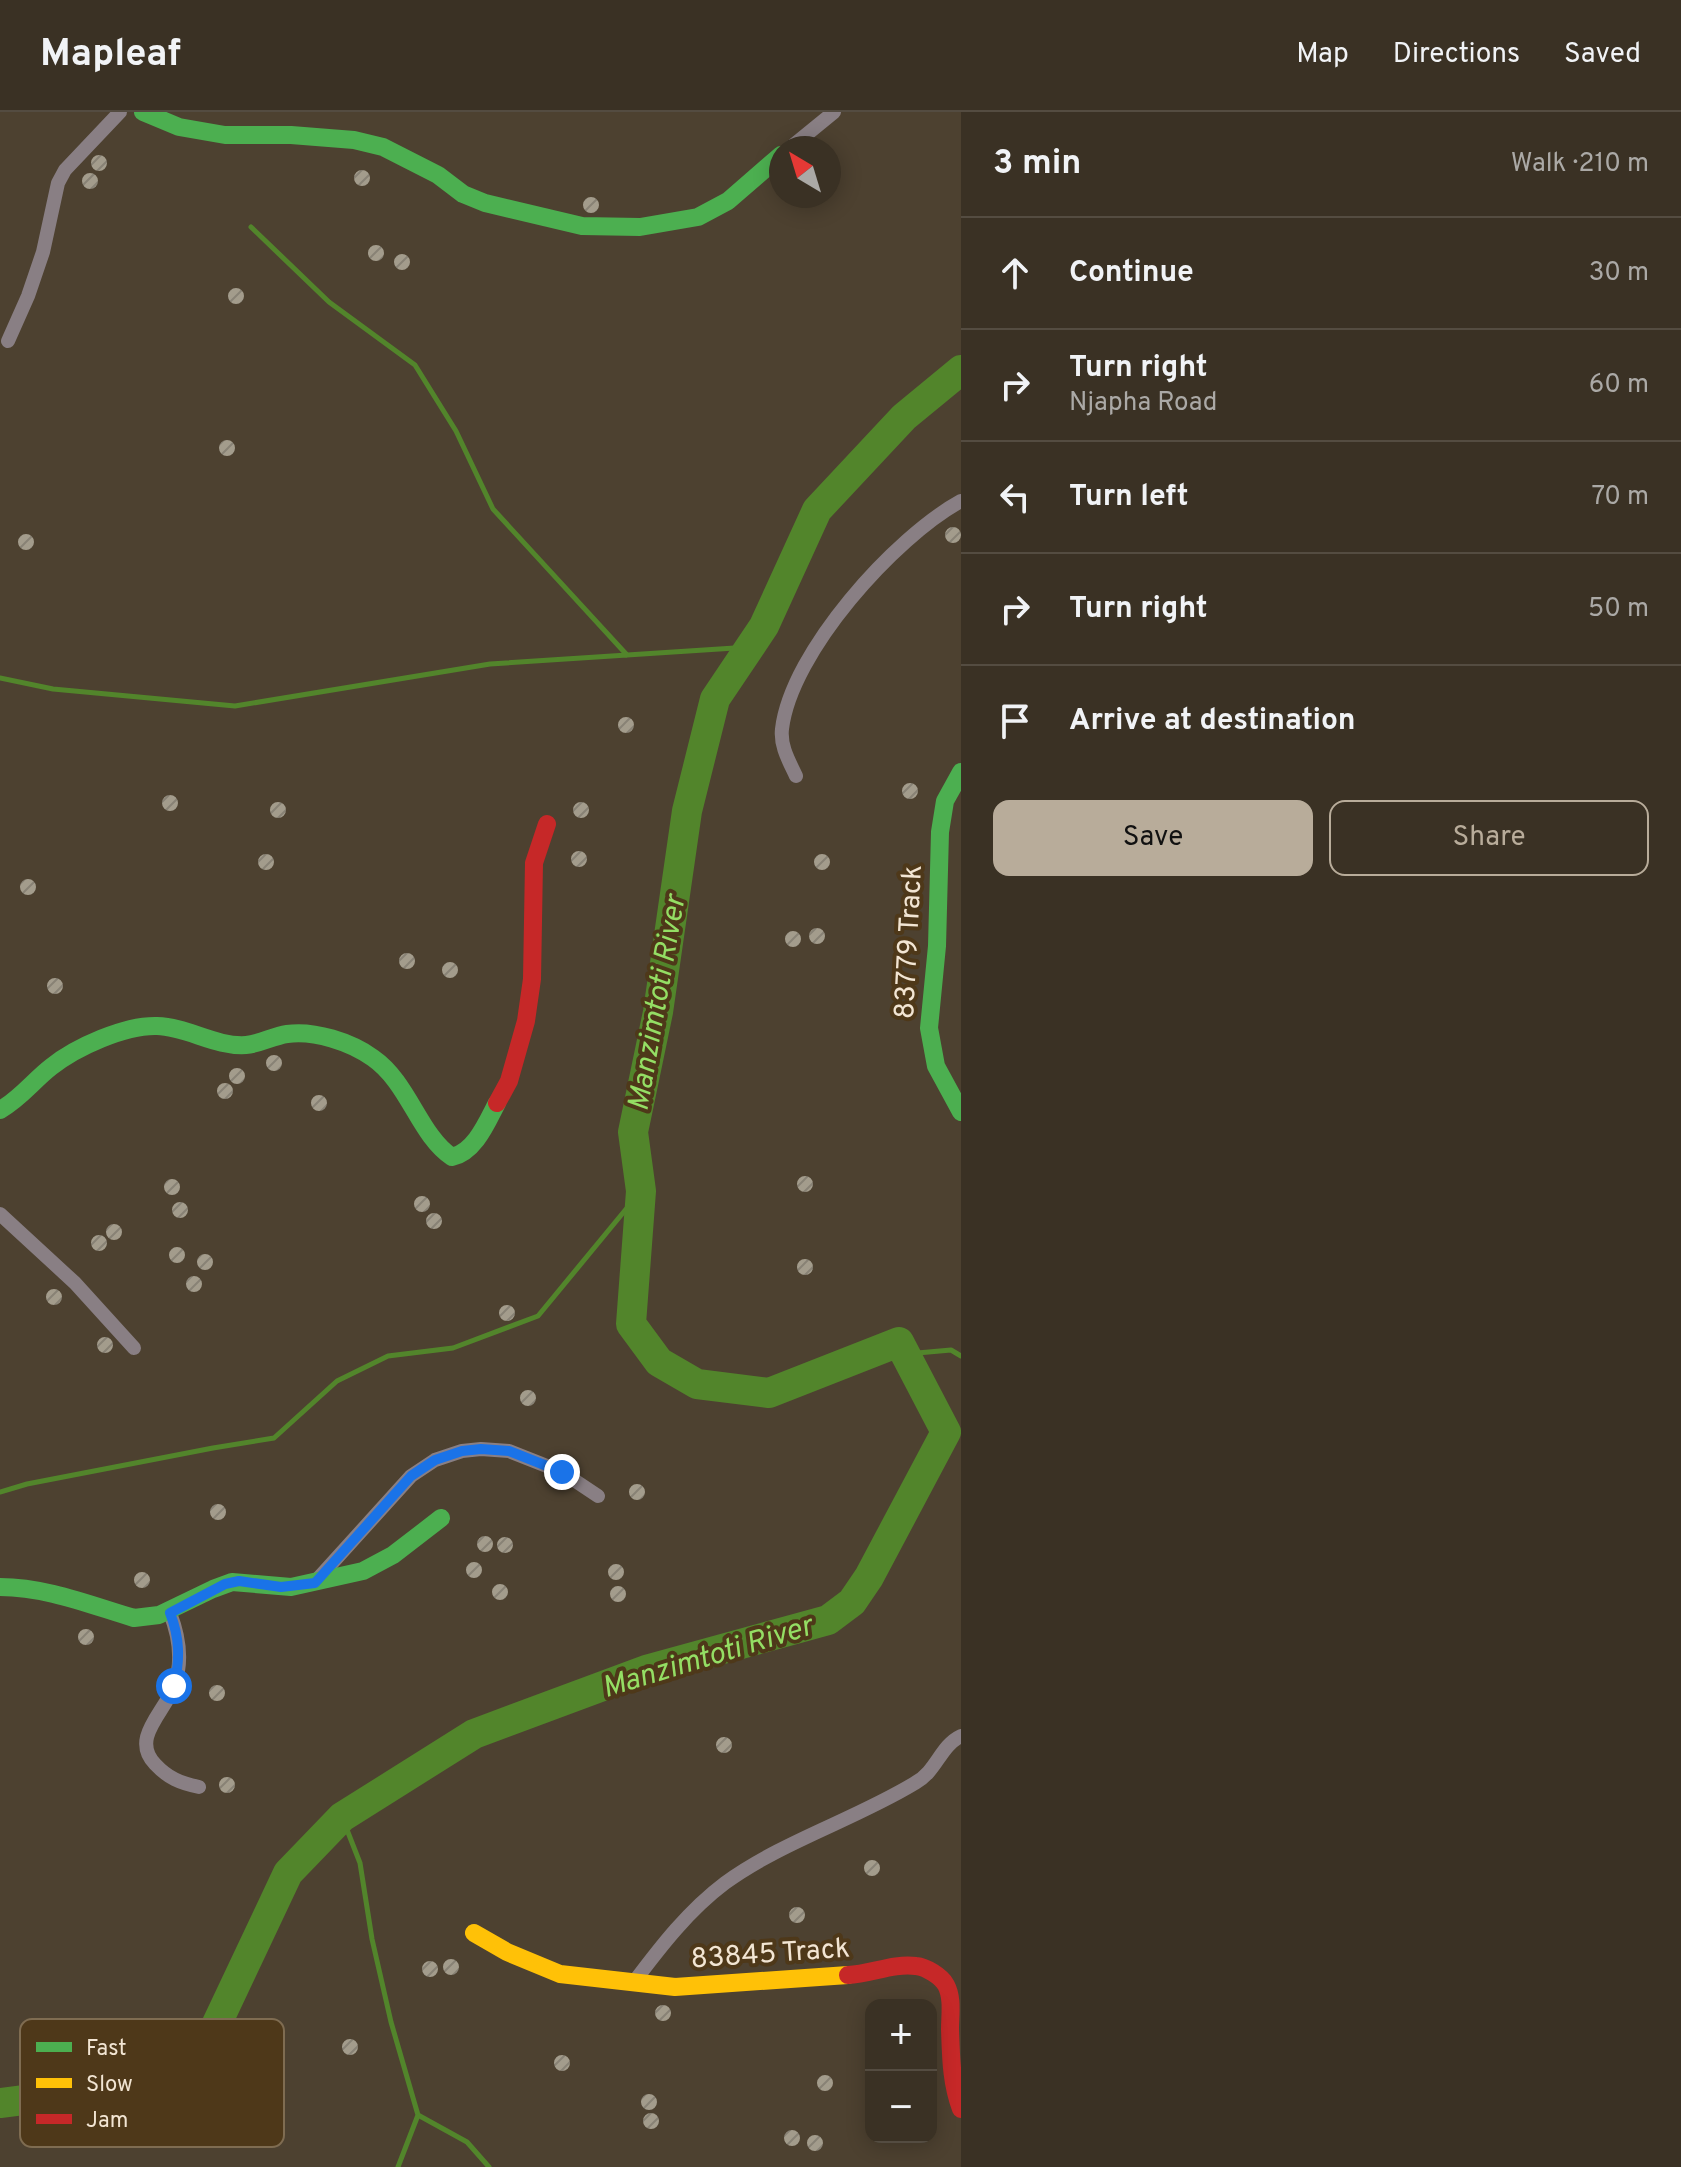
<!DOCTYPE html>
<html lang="en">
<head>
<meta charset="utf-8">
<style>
  body { margin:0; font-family:Overpass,sans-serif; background:#41392c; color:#f1f3f6 }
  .controls { position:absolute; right:24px; bottom:24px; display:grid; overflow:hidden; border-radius:16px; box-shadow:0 4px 20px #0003 }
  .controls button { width:72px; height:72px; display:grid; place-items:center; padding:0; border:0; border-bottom:2px solid #544c41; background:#3a3124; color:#f1f3f6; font:40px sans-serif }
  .compass { position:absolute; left:769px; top:24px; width:72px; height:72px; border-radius:50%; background:#3a3124; box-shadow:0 4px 20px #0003; rotate:322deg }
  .stop { position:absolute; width:24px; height:24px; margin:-18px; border:6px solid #1a73e8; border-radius:50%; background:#fff }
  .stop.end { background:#1a73e8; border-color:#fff; box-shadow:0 2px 8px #0008 }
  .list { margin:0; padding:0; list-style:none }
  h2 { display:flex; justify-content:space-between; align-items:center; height:104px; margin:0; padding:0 32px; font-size:34px }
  h2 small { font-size:26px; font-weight:400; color:#aba9a6 }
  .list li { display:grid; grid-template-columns:52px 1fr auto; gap:24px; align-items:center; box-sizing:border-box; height:112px; padding:0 32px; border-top:2px solid #544c41 }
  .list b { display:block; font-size:30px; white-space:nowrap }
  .list p { margin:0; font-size:26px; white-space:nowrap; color:#aba9a6 }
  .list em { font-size:26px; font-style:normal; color:#aba9a6 }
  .actions { display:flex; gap:16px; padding:24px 32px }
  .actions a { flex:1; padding:18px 0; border:2px solid #b8ac9a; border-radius:16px; text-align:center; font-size:28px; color:#b8ac9a }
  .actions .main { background:#b8ac9a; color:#111 }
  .icon { flex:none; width:44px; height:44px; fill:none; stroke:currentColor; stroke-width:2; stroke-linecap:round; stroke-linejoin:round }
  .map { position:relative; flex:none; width:961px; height:2055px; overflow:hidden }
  header { display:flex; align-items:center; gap:48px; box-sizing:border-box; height:112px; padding:0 40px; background:#3a3124; border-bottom:2px solid #544c41 }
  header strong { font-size:38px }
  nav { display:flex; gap:44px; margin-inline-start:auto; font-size:28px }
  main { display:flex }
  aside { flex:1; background:#3a3124 }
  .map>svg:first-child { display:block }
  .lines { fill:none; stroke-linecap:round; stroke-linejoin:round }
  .stream { stroke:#52852b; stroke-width:5 }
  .river { stroke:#52852b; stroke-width:30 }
  .building { fill:url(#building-hatch) }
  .street { stroke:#897f84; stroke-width:14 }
  .fast { stroke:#4caf50; stroke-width:18 }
  .slow { stroke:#ffc107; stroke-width:18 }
  .jam { stroke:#c62828; stroke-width:18 }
  .route { stroke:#1a73e8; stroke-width:10 }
  .labels { text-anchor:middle; stroke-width:8; stroke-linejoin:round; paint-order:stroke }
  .street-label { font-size:28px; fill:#f2e5d3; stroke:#4e3819 }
  .water-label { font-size:30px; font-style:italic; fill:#94de64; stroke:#4e3819 }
  .key { fill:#4e3819; stroke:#7f6c51; stroke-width:2 }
  .key-label { font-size:22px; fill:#f2e5d3 }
</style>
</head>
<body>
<header>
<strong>Mapleaf</strong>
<nav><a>Map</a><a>Directions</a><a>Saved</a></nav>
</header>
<main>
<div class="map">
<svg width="961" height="2055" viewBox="0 0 961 2055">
  <defs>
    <pattern id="building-hatch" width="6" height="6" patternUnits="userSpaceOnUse" patternTransform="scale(2)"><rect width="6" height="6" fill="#a39c8c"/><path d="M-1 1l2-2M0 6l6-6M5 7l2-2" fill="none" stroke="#888275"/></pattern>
  </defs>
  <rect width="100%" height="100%" fill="#4d4130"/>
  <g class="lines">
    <path class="stream" d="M 251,115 L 329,190 L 415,253 L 456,319 L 493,397 L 627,543
      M 0,566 L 53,577 L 235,594 L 490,552 L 750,535
      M 906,1242 L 951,1238 L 961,1244
      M 0,1380 L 27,1372 L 213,1336 L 274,1326 L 337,1269 L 388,1244 L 453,1236 L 538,1204 L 641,1079
      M 342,1705 L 360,1751 L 372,1827 L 391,1910 L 418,2003 L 467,2030 L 489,2055
      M 398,2055 L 418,2003"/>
    <path class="river" d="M 0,1991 L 178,1968 L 213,1920 L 288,1761 L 342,1705 L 474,1622 L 646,1558 L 828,1508 L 852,1490 L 869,1465 L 946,1320 L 899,1230 L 769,1281 L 697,1272 L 659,1250 L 631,1212 L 641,1079 L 633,1020 L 658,900 L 687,699 L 715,587 L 764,514 L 817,398 L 904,305 L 961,258"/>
  </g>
  <path class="building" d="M91 51a8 8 0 1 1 16 0a8 8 0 1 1-16 0Z
    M354 66a8 8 0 1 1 16 0a8 8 0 1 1-16 0Z
    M82 69a8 8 0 1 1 16 0a8 8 0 1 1-16 0Z
    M583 93a8 8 0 1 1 16 0a8 8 0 1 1-16 0Z
    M368 141a8 8 0 1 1 16 0a8 8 0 1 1-16 0Z
    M394 150a8 8 0 1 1 16 0a8 8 0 1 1-16 0Z
    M228 184a8 8 0 1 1 16 0a8 8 0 1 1-16 0Z
    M219 336a8 8 0 1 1 16 0a8 8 0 1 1-16 0Z
    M945 423a8 8 0 1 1 16 0a8 8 0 1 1-16 0Z
    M18 430a8 8 0 1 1 16 0a8 8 0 1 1-16 0Z
    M618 613a8 8 0 1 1 16 0a8 8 0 1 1-16 0Z
    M902 679a8 8 0 1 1 16 0a8 8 0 1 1-16 0Z
    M162 691a8 8 0 1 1 16 0a8 8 0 1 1-16 0Z
    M573 698a8 8 0 1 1 16 0a8 8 0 1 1-16 0Z
    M270 698a8 8 0 1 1 16 0a8 8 0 1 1-16 0Z
    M571 747a8 8 0 1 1 16 0a8 8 0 1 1-16 0Z
    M258 750a8 8 0 1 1 16 0a8 8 0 1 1-16 0Z
    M814 750a8 8 0 1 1 16 0a8 8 0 1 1-16 0Z
    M20 775a8 8 0 1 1 16 0a8 8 0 1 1-16 0Z
    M809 824a8 8 0 1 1 16 0a8 8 0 1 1-16 0Z
    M785 827a8 8 0 1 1 16 0a8 8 0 1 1-16 0Z
    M399 849a8 8 0 1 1 16 0a8 8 0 1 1-16 0Z
    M442 858a8 8 0 1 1 16 0a8 8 0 1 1-16 0Z
    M47 874a8 8 0 1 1 16 0a8 8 0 1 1-16 0Z
    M266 951a8 8 0 1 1 16 0a8 8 0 1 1-16 0Z
    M229 964a8 8 0 1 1 16 0a8 8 0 1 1-16 0Z
    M217 979a8 8 0 1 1 16 0a8 8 0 1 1-16 0Z
    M311 991a8 8 0 1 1 16 0a8 8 0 1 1-16 0Z
    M797 1072a8 8 0 1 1 16 0a8 8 0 1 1-16 0Z
    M164 1075a8 8 0 1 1 16 0a8 8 0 1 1-16 0Z
    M414 1092a8 8 0 1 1 16 0a8 8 0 1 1-16 0Z
    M172 1098a8 8 0 1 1 16 0a8 8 0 1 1-16 0Z
    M426 1109a8 8 0 1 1 16 0a8 8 0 1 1-16 0Z
    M106 1120a8 8 0 1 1 16 0a8 8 0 1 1-16 0Z
    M91 1131a8 8 0 1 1 16 0a8 8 0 1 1-16 0Z
    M169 1143a8 8 0 1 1 16 0a8 8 0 1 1-16 0Z
    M197 1150a8 8 0 1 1 16 0a8 8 0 1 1-16 0Z
    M797 1155a8 8 0 1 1 16 0a8 8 0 1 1-16 0Z
    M186 1172a8 8 0 1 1 16 0a8 8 0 1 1-16 0Z
    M46 1185a8 8 0 1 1 16 0a8 8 0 1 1-16 0Z
    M499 1201a8 8 0 1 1 16 0a8 8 0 1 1-16 0Z
    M97 1233a8 8 0 1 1 16 0a8 8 0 1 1-16 0Z
    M520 1286a8 8 0 1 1 16 0a8 8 0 1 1-16 0Z
    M629 1380a8 8 0 1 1 16 0a8 8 0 1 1-16 0Z
    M210 1400a8 8 0 1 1 16 0a8 8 0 1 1-16 0Z
    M477 1432a8 8 0 1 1 16 0a8 8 0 1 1-16 0Z
    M497 1433a8 8 0 1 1 16 0a8 8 0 1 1-16 0Z
    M466 1458a8 8 0 1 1 16 0a8 8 0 1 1-16 0Z
    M608 1460a8 8 0 1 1 16 0a8 8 0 1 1-16 0Z
    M134 1468a8 8 0 1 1 16 0a8 8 0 1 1-16 0Z
    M492 1480a8 8 0 1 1 16 0a8 8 0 1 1-16 0Z
    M610 1482a8 8 0 1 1 16 0a8 8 0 1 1-16 0Z
    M78 1525a8 8 0 1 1 16 0a8 8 0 1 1-16 0Z
    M209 1581a8 8 0 1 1 16 0a8 8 0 1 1-16 0Z
    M716 1633a8 8 0 1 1 16 0a8 8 0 1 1-16 0Z
    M219 1673a8 8 0 1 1 16 0a8 8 0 1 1-16 0Z
    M864 1756a8 8 0 1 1 16 0a8 8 0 1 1-16 0Z
    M789 1803a8 8 0 1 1 16 0a8 8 0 1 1-16 0Z
    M443 1855a8 8 0 1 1 16 0a8 8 0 1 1-16 0Z
    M422 1857a8 8 0 1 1 16 0a8 8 0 1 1-16 0Z
    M655 1901a8 8 0 1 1 16 0a8 8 0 1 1-16 0Z
    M342 1935a8 8 0 1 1 16 0a8 8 0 1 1-16 0Z
    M554 1951a8 8 0 1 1 16 0a8 8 0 1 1-16 0Z
    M817 1971a8 8 0 1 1 16 0a8 8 0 1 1-16 0Z
    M641 1990a8 8 0 1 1 16 0a8 8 0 1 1-16 0Z
    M643 2009a8 8 0 1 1 16 0a8 8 0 1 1-16 0Z
    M784 2026a8 8 0 1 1 16 0a8 8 0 1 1-16 0Z
    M807 2031a8 8 0 1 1 16 0a8 8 0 1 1-16 0Z"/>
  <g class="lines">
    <path class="street" d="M 790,36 L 834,0
      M 8,229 L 28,184 L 43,140 L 58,71 L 65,58 L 120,0
      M 796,664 C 789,649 780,634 782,617 C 791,540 895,425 961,389
      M 0,1102 L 75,1171 L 134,1236
      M 315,1470 L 411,1364 L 435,1348 L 462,1339 L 481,1337 L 509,1339 L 562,1360 L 598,1384
      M 170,1501 C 179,1524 183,1550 174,1574 C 165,1600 130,1626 155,1652 C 168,1666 180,1671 199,1675
      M 634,1870 C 661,1834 689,1798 725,1771 C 783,1729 854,1708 915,1671 C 937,1659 940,1634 961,1624"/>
    <path class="fast" d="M 143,0 L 179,15 L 225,23 L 291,23 L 354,28 L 383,35 L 438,63 L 463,82 L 485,91 L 582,114 L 640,115 L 698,105 L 728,89 L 781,43
      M 961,660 L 945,689 L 940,720 L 937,834 L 929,916 L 936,954 L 961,1000
      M 0,998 C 20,987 33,969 51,955 C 76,935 125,913 157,914 C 188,915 215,935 246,933 C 260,932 273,924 287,922 C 314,918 351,930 373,946 C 409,971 419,1023 452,1045 C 475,1040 487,1010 497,991
      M 0,1475 C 46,1475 90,1493 134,1506 L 159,1503 L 213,1477 L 232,1470 L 291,1475 L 363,1459 L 393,1443 L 441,1406"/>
    <path class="slow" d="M 474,1821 L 507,1840 L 560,1862 L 675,1875 L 848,1863"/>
    <path class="jam" d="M 497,991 L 509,969 L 526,909 L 532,867 L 534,751 L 547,712
      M 848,1863 C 871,1862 893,1851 916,1854 C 926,1855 941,1864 946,1873 C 953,1886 950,1903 950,1917 C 951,1944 951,1971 961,1997"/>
  </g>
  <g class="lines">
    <path class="route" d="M 174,1574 C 180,1548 180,1526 170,1501 L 225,1472 L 239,1469 L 281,1475 L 315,1471 L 411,1364 L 435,1348 L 462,1339 L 481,1337 L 509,1339 L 562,1360"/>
  </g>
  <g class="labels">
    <g class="street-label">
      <text transform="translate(907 830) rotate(-87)" y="10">83779 Track</text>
      <text transform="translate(770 1840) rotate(-4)" y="10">83845 Track</text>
    </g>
    <g class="water-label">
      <text transform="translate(656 891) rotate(-80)" y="10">Manzimtoti River</text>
      <text transform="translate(707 1544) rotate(-17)" y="10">Manzimtoti River</text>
    </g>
  </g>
  <rect x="20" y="1907" width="264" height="128" rx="12" class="key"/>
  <rect x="36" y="1930" width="36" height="10" fill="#4caf50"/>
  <rect x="36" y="1966" width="36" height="10" fill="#ffc107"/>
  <rect x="36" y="2002" width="36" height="10" fill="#c62828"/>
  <g class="key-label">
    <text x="86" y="1943">Fast</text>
    <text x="86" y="1979">Slow</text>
    <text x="86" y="2015">Jam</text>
  </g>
</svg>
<div class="controls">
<button>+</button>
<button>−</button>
</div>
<svg class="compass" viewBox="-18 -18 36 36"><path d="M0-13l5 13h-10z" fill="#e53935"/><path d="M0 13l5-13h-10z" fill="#aba9a6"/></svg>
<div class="stop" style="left:174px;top:1574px"></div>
<div class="stop end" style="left:562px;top:1360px"></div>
</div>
<aside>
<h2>3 min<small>Walk · 210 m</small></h2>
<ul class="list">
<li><svg class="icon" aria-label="ahead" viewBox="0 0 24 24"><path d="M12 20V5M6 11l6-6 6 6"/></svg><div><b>Continue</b></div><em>30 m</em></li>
<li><svg class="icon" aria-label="right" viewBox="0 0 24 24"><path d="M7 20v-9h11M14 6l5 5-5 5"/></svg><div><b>Turn right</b><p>Njapha Road</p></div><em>60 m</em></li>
<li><svg class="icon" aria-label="left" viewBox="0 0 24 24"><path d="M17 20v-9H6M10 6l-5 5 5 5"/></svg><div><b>Turn left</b></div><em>70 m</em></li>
<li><svg class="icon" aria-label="right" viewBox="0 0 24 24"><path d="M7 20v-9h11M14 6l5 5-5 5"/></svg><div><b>Turn right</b></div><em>50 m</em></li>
<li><svg class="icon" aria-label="arrive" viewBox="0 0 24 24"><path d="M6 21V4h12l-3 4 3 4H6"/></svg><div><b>Arrive at destination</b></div></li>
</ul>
<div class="actions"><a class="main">Save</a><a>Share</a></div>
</aside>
</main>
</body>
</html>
